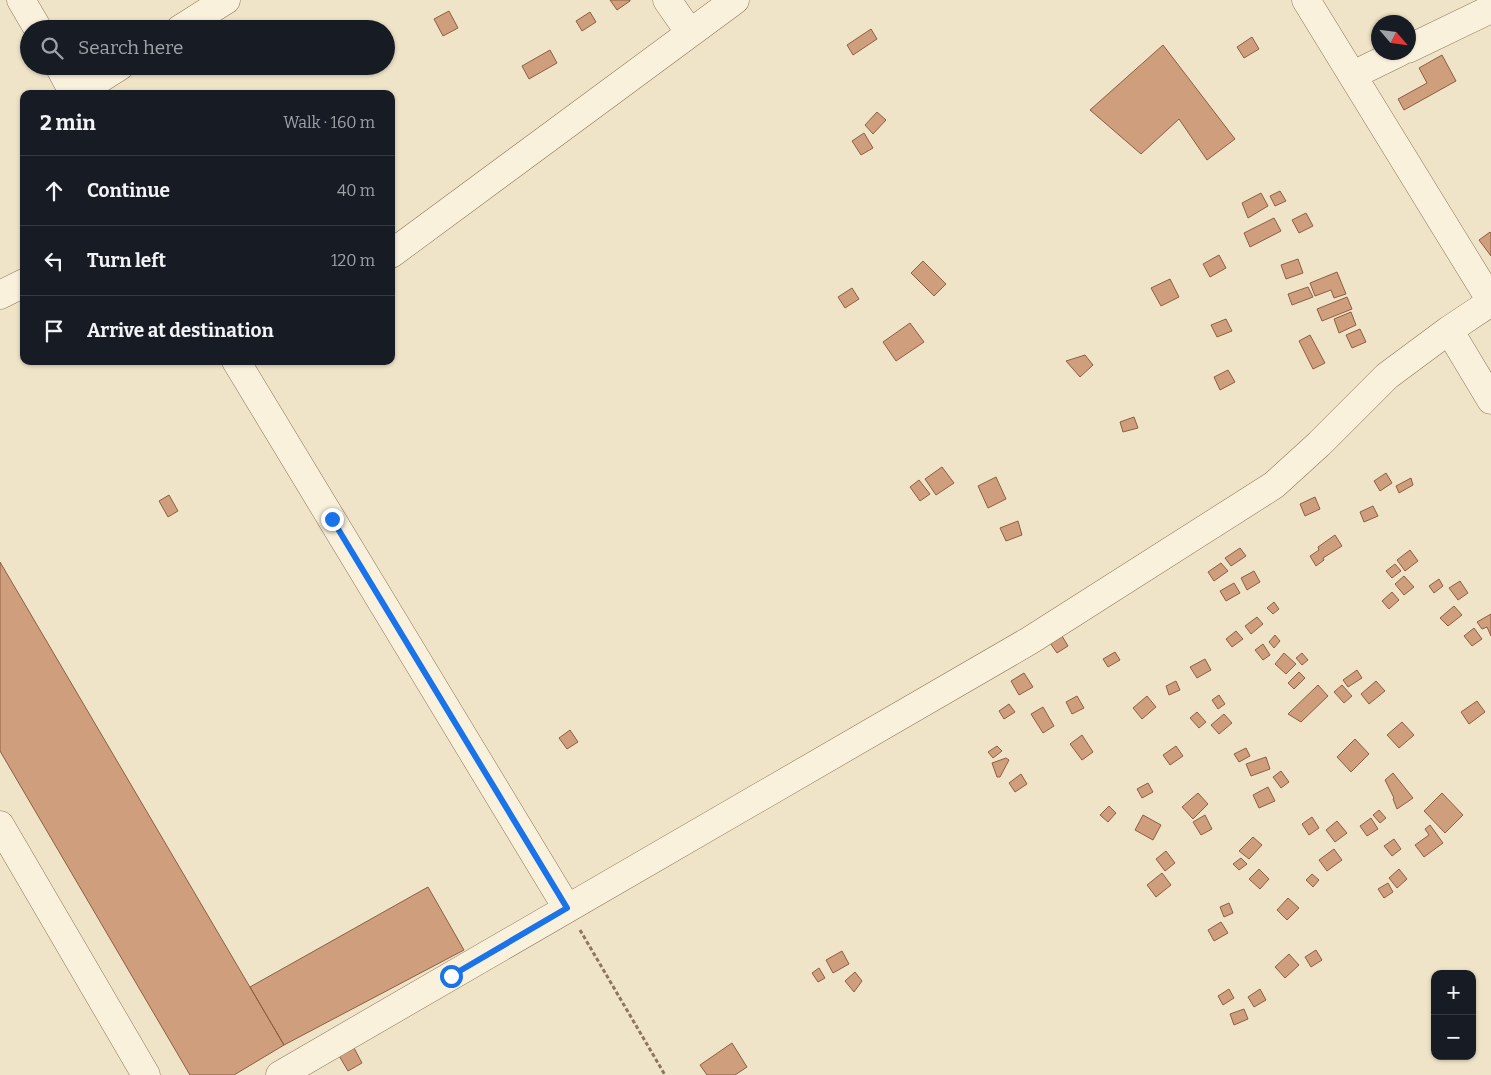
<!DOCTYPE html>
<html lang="en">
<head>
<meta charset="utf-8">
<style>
  body { margin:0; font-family:Bitter,serif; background:#20242c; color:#f1f3f6 }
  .controls { position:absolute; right:15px; bottom:15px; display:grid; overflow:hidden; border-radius:10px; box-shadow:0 1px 4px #0004 }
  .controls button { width:45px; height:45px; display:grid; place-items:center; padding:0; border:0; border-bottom:1px solid #363941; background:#171b24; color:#f1f3f6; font:25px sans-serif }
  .compass { position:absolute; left:1371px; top:15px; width:45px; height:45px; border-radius:50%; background:#171b24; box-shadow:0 1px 4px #0004; rotate:118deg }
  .stop { position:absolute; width:15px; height:15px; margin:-11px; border:4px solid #1a73e8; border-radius:50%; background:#fff }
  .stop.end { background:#1a73e8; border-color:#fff; box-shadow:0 1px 5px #0008 }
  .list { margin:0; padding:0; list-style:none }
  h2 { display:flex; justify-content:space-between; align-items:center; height:65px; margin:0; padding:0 20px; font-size:21px }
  h2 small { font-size:16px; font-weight:400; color:#9ea1a6 }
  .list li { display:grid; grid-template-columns:32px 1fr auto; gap:15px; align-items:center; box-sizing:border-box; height:70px; padding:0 20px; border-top:1px solid #363941 }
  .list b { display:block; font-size:19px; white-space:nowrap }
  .list em { font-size:16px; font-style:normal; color:#9ea1a6 }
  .icon { flex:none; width:28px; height:28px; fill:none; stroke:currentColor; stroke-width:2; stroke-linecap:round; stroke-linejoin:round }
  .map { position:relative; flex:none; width:1491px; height:1075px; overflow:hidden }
  .search { position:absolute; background:#171b24; box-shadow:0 1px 4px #0004; left:20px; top:20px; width:375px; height:55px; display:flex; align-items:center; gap:12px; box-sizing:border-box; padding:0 18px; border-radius:28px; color:#9ea1a6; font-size:19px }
  .panel { position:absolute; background:#171b24; box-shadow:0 1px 4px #0004; left:20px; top:90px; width:375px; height:275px; border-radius:10px }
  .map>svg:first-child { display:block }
  .building { fill:#cf9f7d; stroke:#8d5f41 }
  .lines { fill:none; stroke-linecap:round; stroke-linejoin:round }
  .minor-casing { stroke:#8d765c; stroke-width:29 }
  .path { stroke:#8d765c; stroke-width:3; stroke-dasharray:4 2.5; stroke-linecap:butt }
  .minor { stroke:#faf1dc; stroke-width:28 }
  .route { stroke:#1a73e8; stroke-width:6 }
</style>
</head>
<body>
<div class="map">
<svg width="1491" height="1075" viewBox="0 0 1491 1075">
  <rect width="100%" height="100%" fill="#f0e4c8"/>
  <path class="building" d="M 610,0 L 630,0 L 630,1 L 617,10 Z
    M 449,11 L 458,28 L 443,36 L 434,19 Z
    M 590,12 L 596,22 L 582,31 L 576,21 Z
    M 871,29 L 877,39 L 853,55 L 847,45 Z
    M 1252,37 L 1259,49 L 1244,58 L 1237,47 Z
    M 1163,45 L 1235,139 L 1207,160 L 1179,119 L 1141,154 L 1090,110 Z
    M 550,50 L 557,63 L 529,79 L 522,66 Z
    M 1442,55 L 1456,81 L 1404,110 L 1398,99 L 1427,83 L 1419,68 Z
    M 877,112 L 886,120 L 873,134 L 865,125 Z
    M 864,133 L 873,148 L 861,155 L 852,141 Z
    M 1280,191 L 1286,201 L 1275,206 L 1270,196 Z
    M 1261,193 L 1268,206 L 1248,218 L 1242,203 Z
    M 1306,213 L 1313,226 L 1299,233 L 1292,220 Z
    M 1274,218 L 1281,231 L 1250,247 L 1244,233 Z
    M 1490,232 L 1491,234 L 1491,256 L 1479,240 Z
    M 1219,255 L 1226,268 L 1210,277 L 1203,264 Z
    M 1298,259 L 1303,273 L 1286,279 L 1281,265 Z
    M 923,261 L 946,284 L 934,296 L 911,273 Z
    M 1337,272 L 1346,294 L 1334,298 L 1331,290 L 1315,296 L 1310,283 Z
    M 1170,279 L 1179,297 L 1161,306 L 1151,288 Z
    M 1308,287 L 1313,297 L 1292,305 L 1288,294 Z
    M 852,288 L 859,299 L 845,308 L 838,297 Z
    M 1347,297 L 1352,309 L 1322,321 L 1317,309 Z
    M 1351,312 L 1356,325 L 1339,333 L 1334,319 Z
    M 1226,319 L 1232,331 L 1217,337 L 1211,325 Z
    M 910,323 L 924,342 L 896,361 L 883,342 Z
    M 1360,329 L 1366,342 L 1352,348 L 1346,335 Z
    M 1310,335 L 1325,363 L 1313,369 L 1299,341 Z
    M 1085,355 L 1093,365 L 1080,377 L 1066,361 Z
    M 1228,370 L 1235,382 L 1220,390 L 1214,377 Z
    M 1134,417 L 1138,428 L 1123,432 L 1120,422 Z
    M 942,467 L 954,483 L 936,495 L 925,479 Z
    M 1386,473 L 1392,483 L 1380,491 L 1374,481 Z
    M 996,477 L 1006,499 L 988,508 L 978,486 Z
    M 1411,478 L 1413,485 L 1399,493 L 1396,486 Z
    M 919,480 L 930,494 L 920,501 L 910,487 Z
    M 169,495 L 178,511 L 168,517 L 159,501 Z
    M 1315,497 L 1320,509 L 1305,516 L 1300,504 Z
    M 1373,506 L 1378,516 L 1364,522 L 1360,512 Z
    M 1018,521 L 1022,535 L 1006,541 L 1000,528 Z
    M 1335,535 L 1342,546 L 1323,558 L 1324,560 L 1316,566 L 1310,556 L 1319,550 L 1318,547 Z
    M 1240,548 L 1246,556 L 1231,566 L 1225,558 Z
    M 1410,550 L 1418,561 L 1405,571 L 1397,560 Z
    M 0,562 L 284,1045 L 234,1075 L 190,1075 L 0,751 Z
    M 1221,563 L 1228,571 L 1214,581 L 1208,572 Z
    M 1395,564 L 1401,571 L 1392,578 L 1386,571 Z
    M 1254,571 L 1260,582 L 1247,590 L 1241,578 Z
    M 1404,576 L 1414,587 L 1404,595 L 1395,584 Z
    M 1439,579 L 1443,586 L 1434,593 L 1429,586 Z
    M 1460,581 L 1468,593 L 1458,600 L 1449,588 Z
    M 1234,583 L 1240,593 L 1226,601 L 1220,591 Z
    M 1392,592 L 1399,600 L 1389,609 L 1382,601 Z
    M 1274,602 L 1279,609 L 1273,614 L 1267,608 Z
    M 1454,606 L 1462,615 L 1448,626 L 1440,618 Z
    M 1491,614 L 1491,636 L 1487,627 L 1482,629 L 1477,622 Z
    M 1257,617 L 1263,624 L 1251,634 L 1245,626 Z
    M 1474,628 L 1482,639 L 1472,646 L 1464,636 Z
    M 1236,631 L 1243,639 L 1232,647 L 1226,639 Z
    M 1275,635 L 1280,641 L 1274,648 L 1269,642 Z
    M 1062,636 L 1068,646 L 1057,653 L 1050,643 Z
    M 1263,644 L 1270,655 L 1263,660 L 1255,650 Z
    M 1115,652 L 1120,660 L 1108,667 L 1103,659 Z
    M 1284,653 L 1296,664 L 1286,674 L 1275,664 Z
    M 1302,653 L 1308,660 L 1302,665 L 1296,658 Z
    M 1205,659 L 1211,670 L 1197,678 L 1190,667 Z
    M 1357,670 L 1362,678 L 1348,687 L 1343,680 Z
    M 1299,672 L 1305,678 L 1294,689 L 1288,683 Z
    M 1024,673 L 1033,687 L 1019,695 L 1011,681 Z
    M 1176,681 L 1180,690 L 1169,695 L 1166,686 Z
    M 1376,681 L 1385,691 L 1369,704 L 1361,694 Z
    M 1318,685 L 1328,696 L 1301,722 L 1288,714 Z
    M 1342,685 L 1352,696 L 1344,703 L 1334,692 Z
    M 1219,695 L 1225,704 L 1218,709 L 1212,700 Z
    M 1077,696 L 1084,708 L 1072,714 L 1066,702 Z
    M 1147,696 L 1156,707 L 1142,719 L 1133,708 Z
    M 1477,701 L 1485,712 L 1469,724 L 1461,712 Z
    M 1009,704 L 1015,712 L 1004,719 L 999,711 Z
    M 1043,707 L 1054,726 L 1043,733 L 1031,714 Z
    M 1197,712 L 1206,722 L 1199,728 L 1190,718 Z
    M 1224,714 L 1232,723 L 1219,734 L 1211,725 Z
    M 1402,722 L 1414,735 L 1399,748 L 1387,735 Z
    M 570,730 L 578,742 L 567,749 L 559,738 Z
    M 1082,735 L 1093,752 L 1082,760 L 1070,744 Z
    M 1355,739 L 1369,754 L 1351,772 L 1337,757 Z
    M 997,746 L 1002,751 L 993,758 L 988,752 Z
    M 1176,746 L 1183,756 L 1170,765 L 1163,755 Z
    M 1246,748 L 1250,756 L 1239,762 L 1234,754 Z
    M 1266,757 L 1270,769 L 1251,776 L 1246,764 Z
    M 1006,758 L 1009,760 L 1000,777 L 997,777 L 992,763 Z
    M 1281,771 L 1289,782 L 1281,788 L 1273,777 Z
    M 1393,773 L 1413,798 L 1397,809 L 1393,799 L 1394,798 L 1385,780 Z
    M 1021,774 L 1027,784 L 1015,792 L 1009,783 Z
    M 1148,783 L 1153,792 L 1142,798 L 1137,789 Z
    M 1268,787 L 1275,801 L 1259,808 L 1253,795 Z
    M 1198,793 L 1208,804 L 1193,819 L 1182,807 Z
    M 1442,793 L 1463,815 L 1445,833 L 1424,811 Z
    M 1109,806 L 1116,813 L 1108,822 L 1100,815 Z
    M 1379,810 L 1386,818 L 1380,823 L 1373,815 Z
    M 1143,815 L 1161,825 L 1153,840 L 1135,830 Z
    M 1205,815 L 1212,829 L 1201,835 L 1193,822 Z
    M 1312,817 L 1319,828 L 1309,835 L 1302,824 Z
    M 1371,818 L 1378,829 L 1367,836 L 1360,826 Z
    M 1337,821 L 1347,833 L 1335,842 L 1326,830 Z
    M 1430,825 L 1443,843 L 1424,857 L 1415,845 L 1429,835 L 1425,829 Z
    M 1253,837 L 1262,845 L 1249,859 L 1239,851 Z
    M 1394,839 L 1401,849 L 1392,856 L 1384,846 Z
    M 1334,849 L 1342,860 L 1327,871 L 1319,860 Z
    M 1166,851 L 1175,863 L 1165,871 L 1156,859 Z
    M 1241,858 L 1247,864 L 1239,870 L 1233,864 Z
    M 1259,869 L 1269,879 L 1260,889 L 1249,879 Z
    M 1399,869 L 1407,879 L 1397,888 L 1389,878 Z
    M 1162,873 L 1171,885 L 1156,897 L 1147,885 Z
    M 1312,874 L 1319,880 L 1313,887 L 1306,880 Z
    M 1388,883 L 1393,892 L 1384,898 L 1378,889 Z
    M 428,887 L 464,950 L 284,1045 L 250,987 Z
    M 1288,898 L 1299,908 L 1287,920 L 1277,910 Z
    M 1229,903 L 1233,913 L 1224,917 L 1220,907 Z
    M 1221,922 L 1228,933 L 1214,941 L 1208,930 Z
    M 1316,950 L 1322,960 L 1311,967 L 1305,957 Z
    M 842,951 L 849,964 L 833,973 L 826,960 Z
    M 1289,954 L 1299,965 L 1285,978 L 1275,967 Z
    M 819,968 L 825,978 L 818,982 L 812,973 Z
    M 855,972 L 862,981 L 854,992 L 845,981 Z
    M 1229,989 L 1234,998 L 1223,1005 L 1218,996 Z
    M 1260,989 L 1266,1000 L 1254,1007 L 1248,997 Z
    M 1244,1009 L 1248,1019 L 1234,1025 L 1230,1014 Z
    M 732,1043 L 747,1067 L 735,1075 L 707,1075 L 700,1065 Z
    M 353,1046 L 362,1063 L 348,1071 L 338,1054 Z"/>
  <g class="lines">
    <defs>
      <path id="minor" d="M 21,0 L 38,29
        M 667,0 L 690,33
        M 1306,0 L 1491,301
        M 180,29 L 226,0
        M 1408,49 L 1491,9
        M 59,66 L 74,94
        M 1353,75 L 1400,52
        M 76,94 L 120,66
        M 391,254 L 735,0
        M 0,295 L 24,283
        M 1449,330 L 1491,400
        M 236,361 L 567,908
        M 0,825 L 146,1075
        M 280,1075 L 1029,641 L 1274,485 L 1319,444 L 1387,376 L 1449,330 L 1491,302"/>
    </defs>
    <use href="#minor" class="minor-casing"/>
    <path class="path" d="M 580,930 L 665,1075"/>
    <use href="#minor" class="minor"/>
  </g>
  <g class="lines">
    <path class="route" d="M 332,519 L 567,908 L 451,976"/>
  </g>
</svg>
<div class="controls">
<button>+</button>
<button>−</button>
</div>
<svg class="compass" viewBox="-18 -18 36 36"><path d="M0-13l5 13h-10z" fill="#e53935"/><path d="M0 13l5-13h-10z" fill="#9ea1a6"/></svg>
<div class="stop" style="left:451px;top:976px"></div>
<div class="stop end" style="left:332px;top:519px"></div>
<div class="search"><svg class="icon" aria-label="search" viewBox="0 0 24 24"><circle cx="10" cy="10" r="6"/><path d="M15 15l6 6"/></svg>Search here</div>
<section class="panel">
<h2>2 min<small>Walk · 160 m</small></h2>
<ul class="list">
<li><svg class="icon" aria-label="ahead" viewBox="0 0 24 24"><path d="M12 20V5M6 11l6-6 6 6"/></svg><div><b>Continue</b></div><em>40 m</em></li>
<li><svg class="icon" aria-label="left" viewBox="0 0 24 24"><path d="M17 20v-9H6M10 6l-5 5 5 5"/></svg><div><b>Turn left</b></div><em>120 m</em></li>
<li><svg class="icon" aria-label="arrive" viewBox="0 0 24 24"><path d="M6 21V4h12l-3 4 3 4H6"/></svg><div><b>Arrive at destination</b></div></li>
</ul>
</section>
</div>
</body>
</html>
